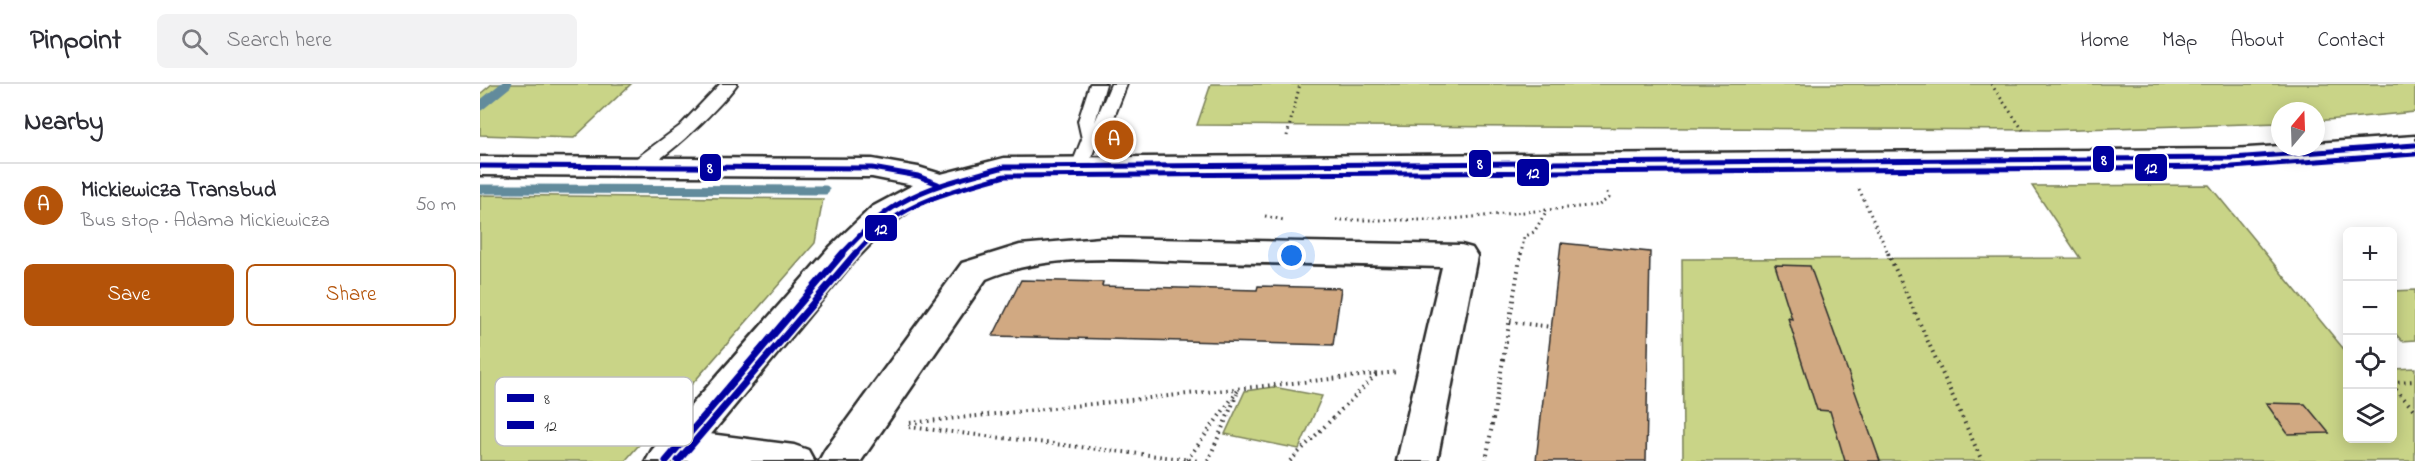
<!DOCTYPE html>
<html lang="en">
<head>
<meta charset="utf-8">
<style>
  body { margin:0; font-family:"Indie Flower",sans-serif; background:#f2f2f3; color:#2b2b33 }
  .controls { position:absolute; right:18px; bottom:18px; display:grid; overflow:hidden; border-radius:9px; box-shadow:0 3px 15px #0003 }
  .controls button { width:54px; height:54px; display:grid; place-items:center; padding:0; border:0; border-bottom:2px solid #e1e1e2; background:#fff; color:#2b2b33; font:30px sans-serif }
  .compass { position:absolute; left:1791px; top:18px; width:54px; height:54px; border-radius:50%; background:#fff; box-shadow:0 3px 15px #0003; rotate:19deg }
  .you { position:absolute; left:812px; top:172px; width:21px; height:21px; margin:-15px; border:4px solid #fff; border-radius:50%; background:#1a73e8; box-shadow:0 0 0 9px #1a73e833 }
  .badge { display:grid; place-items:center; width:39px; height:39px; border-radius:50%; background:#b45309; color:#fff; font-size:20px; font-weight:700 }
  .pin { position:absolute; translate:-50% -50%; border:3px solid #fff; box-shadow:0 2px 6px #0006 }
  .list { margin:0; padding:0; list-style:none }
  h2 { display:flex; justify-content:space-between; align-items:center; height:78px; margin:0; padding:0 24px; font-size:26px }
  h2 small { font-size:20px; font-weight:400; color:#7c7c81 }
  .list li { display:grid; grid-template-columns:39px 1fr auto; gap:18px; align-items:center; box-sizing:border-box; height:84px; padding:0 24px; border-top:2px solid #e1e1e2 }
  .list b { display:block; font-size:22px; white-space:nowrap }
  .list p { margin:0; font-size:20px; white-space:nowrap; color:#7c7c81 }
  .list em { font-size:20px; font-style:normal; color:#7c7c81 }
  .actions { display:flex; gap:12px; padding:18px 24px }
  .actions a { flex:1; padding:14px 0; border:2px solid #b45309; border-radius:9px; text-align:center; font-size:21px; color:#b45309 }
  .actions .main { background:#b45309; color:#fff }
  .icon { flex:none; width:33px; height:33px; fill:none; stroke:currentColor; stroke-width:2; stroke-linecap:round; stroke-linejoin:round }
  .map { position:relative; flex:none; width:1935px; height:377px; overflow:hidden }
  header { display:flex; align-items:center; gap:36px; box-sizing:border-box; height:84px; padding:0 30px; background:#fff; border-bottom:2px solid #e1e1e2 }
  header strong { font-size:28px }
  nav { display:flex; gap:33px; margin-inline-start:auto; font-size:21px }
  .search { width:420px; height:54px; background:#f2f2f3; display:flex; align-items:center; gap:15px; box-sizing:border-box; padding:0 21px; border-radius:9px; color:#7c7c81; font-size:22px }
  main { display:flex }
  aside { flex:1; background:#fff }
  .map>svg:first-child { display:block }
  .green { fill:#c9d487; stroke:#7a8059; stroke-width:1.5 }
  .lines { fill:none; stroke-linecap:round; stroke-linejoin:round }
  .stream { stroke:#628b9c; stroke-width:9 }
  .building { fill:#d1a982; stroke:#2b2b2b; stroke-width:1.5 }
  .lane-casing { stroke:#2b2b2b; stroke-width:4 }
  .street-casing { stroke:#2b2b2b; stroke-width:5 }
  .secondary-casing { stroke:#2b2b2b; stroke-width:5 }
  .path-far1 { stroke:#2b2b2b; stroke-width:3; stroke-dasharray:1.5 4; stroke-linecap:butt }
  .path { stroke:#2b2b2b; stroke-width:4; stroke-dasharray:1.5 4.5; stroke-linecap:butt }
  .lane { fill:#fff; fill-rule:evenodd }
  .street { fill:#fff; fill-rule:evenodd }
  .secondary { fill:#fff; fill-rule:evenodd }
  .bus-1-far1-casing { stroke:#fff; stroke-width:9 }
  .bus-1-casing { stroke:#fff; stroke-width:11 }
  .bus-2-far1-casing { stroke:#fff; stroke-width:9 }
  .bus-2-casing { stroke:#fff; stroke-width:11 }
  .bus-1-far1 { stroke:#00009f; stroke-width:5 }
  .bus-1 { stroke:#00009f; stroke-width:7 }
  .bus-2-far1 { stroke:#00009f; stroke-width:5 }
  .bus-2 { stroke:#00009f; stroke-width:7 }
  .key { fill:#fff; stroke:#bfbfbf; stroke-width:1.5 }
  .key-label { font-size:16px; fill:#2b2b2b }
  .line-badge { stroke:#fff; stroke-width:2 }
  .badge-label { font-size:16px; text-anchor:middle; font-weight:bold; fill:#fff }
</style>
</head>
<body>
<header>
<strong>Pinpoint</strong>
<div class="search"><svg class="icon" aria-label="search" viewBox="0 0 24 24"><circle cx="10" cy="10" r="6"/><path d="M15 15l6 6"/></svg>Search here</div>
<nav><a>Home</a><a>Map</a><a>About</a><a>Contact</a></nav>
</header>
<main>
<aside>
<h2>Nearby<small></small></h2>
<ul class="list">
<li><span class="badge">A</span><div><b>Mickiewicza Transbud</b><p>Bus stop · Adama Mickiewicza</p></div><em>50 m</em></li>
</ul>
<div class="actions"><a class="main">Save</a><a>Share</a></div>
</aside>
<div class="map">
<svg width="1935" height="377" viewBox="0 0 1935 377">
  <rect width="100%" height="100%" fill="#fff"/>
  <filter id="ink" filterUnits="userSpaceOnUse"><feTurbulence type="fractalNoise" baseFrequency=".0167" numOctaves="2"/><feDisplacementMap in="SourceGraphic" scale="12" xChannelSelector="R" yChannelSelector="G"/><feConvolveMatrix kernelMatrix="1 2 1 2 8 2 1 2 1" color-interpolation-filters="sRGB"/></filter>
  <g filter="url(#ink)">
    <path class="green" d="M 12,0 L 151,0 L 94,54 L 0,51 L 0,10 Z
      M 731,0 L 1935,0 L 1935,28 L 1836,37 L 1836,27 L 1800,27 L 1800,39 L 1567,46 L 717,41 Z
      M 1729,101 L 1867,269 L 1868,354 L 1912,354 L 1913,285 L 1935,284 L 1935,377 L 1203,377 L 1202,175 L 1600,174 L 1552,102 Z
      M 0,111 L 343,115 L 335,159 L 145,377 L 0,377 Z
      M 1935,206 L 1935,256 L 1922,257 L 1913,247 L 1913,207 Z
      M 793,303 L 842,312 L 819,365 L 745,350 L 765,307 Z"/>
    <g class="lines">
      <path class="stream" d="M 0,22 L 27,0
        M 0,105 L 345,106"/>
    </g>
    <path class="building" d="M 1081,159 L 1170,168 L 1166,377 L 1056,377 Z
      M 1295,181 L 1330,182 L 1400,377 L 1365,377 L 1350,327 L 1337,326 L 1308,234 L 1312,235 Z
      M 541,196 L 623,198 L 622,202 L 777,206 L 778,202 L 861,204 L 853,261 L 513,252 Z
      M 1786,319 L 1825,320 L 1849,349 L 1808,350 Z"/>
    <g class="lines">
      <defs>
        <path id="lane" d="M 240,0 L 257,0 C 243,20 173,92 150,87 L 147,83 L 150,79 L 200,42 Z
          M 610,0 L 626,0 L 615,38 L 631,0 L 647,0 L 633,36 L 618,56 L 607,84 L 595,84 L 592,80 L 602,55 L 598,37 Z"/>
        <path id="street" d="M 621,154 L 981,161 L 992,164 L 997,172 L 957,377 L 917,377 L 962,183 C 882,181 802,179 721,178 C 651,176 572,167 506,195 L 381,377 L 339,377 L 345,366 L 482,179 L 540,161 Z
          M 199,346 L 314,361 L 328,366 L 334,377 L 197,377 L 185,373 L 180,362 L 185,351 Z"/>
        <path id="secondary" d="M 1935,52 L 1935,70 L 1752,83 L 524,92 L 462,111 L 434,124 L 408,142 L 373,178 L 209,377 L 166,377 L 172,366 L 351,162 L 392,123 L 433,101 L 392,93 L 0,91 L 0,73 L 392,75 L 438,83 L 461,90 L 524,74 L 1752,65 L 1800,62 L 1836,63 L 1836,59 Z"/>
      </defs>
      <use href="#lane" class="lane-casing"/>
      <use href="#street" class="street-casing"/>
      <use href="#secondary" class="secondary-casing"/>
      <path class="path-far1" d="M 1511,0 L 1543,46
        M 807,52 L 820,0
        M 1379,105 L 1409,171
        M 785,132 L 804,136
        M 856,136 L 961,136 L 1119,121 L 1129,114 L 1126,106
        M 1041,171 L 1044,153 L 1054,148 L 1067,126"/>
      <path class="path" d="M 1408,169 L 1502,377
        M 1030,238 L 1072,243
        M 1912,298 L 1935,297
        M 1912,301 L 1935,327
        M 430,339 L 918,288
        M 429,343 L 720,377
        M 707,376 L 759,305
        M 728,377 L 757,310
        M 810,377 L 897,290
        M 1006,377 L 1041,169"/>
      <use href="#lane" class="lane"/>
      <use href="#street" class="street"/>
      <use href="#secondary" class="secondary"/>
      <defs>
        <path id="bus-1-far1" d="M 0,82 L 392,84 L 438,92 L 458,100
          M 361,171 C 380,151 399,130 424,117 C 454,100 490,93 524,83 L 1752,74 L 1935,61"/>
        <path id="bus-1" d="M 186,377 L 363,169"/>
        <path id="bus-2-far1" d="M 374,171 C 384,161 393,150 404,141 C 439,114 483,104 525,92 L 1752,83 L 1935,70"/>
        <path id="bus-2" d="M 198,377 L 376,169"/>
      </defs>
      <use href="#bus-1-far1" class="bus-1-far1-casing"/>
      <use href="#bus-1" class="bus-1-casing"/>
      <use href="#bus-2-far1" class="bus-2-far1-casing"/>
      <use href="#bus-2" class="bus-2-casing"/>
      <use href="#bus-1-far1" class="bus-1-far1"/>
      <use href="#bus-1" class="bus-1"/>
      <use href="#bus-2-far1" class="bus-2-far1"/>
      <use href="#bus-2" class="bus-2"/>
    </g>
  </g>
  <rect x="15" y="293" width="198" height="69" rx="9" class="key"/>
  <rect x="27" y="310" width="27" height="8" fill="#00009f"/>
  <rect x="27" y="337" width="27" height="8" fill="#00009f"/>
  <g class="key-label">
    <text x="64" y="320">8</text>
    <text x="64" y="347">12</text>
  </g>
  <g class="line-badge">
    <rect x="1612" y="61" width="23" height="28" rx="6" fill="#00009f"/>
    <rect x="988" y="65" width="24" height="29" rx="6" fill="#00009f"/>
    <rect x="219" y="69" width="23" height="29" rx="6" fill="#00009f"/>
    <rect x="1654" y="69" width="34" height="29" rx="6" fill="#00009f"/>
    <rect x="1036" y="74" width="34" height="29" rx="6" fill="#00009f"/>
    <rect x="384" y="130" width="34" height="28" rx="6" fill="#00009f"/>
  </g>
  <g class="badge-label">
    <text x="1624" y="81">8</text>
    <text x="1000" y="85">8</text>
    <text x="230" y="89">8</text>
    <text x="1671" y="89">12</text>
    <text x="1053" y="94">12</text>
    <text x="401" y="150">12</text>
  </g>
</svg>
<div class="controls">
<button>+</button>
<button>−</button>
<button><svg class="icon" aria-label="locate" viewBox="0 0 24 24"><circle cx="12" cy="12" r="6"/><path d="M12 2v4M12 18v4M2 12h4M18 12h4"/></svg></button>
<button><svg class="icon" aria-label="layers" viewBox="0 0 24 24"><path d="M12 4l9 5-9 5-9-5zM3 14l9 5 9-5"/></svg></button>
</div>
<svg class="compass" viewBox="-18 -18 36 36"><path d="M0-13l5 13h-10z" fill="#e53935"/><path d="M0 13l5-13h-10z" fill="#7c7c81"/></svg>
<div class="you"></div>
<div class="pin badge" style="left:634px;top:56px">A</div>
</div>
</main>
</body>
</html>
